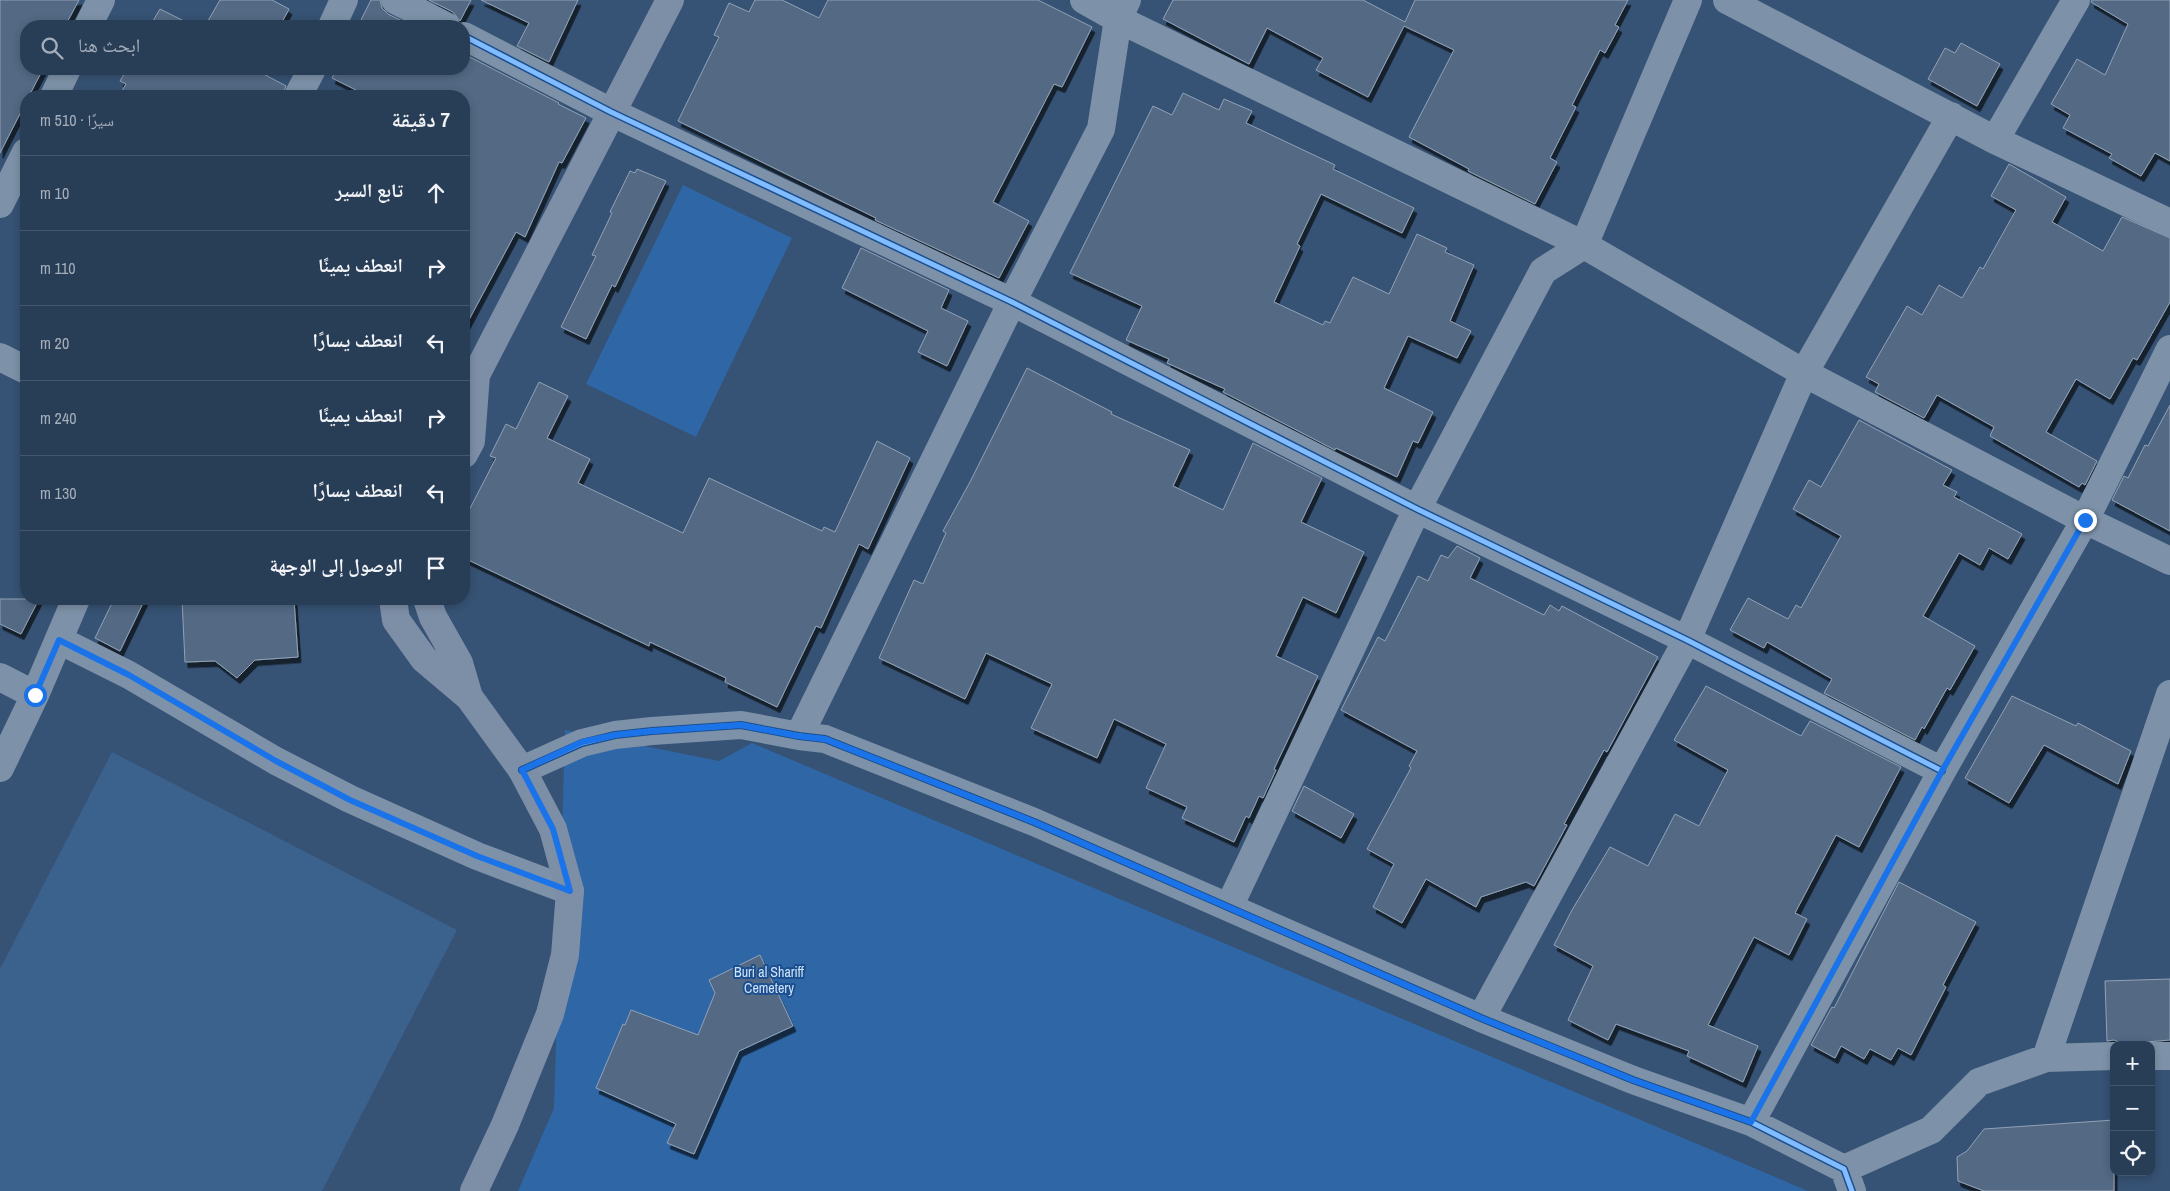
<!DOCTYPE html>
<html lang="ar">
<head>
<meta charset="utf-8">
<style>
  body { margin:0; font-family:"Archivo Narrow","Noto Naskh Arabic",sans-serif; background:#30455d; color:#f1f3f6; direction:rtl }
  .controls { position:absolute; right:15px; bottom:15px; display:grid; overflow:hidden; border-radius:10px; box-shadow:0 2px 8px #0003 }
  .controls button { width:45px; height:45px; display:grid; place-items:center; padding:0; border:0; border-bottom:1px solid #44576d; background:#283e57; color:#f1f3f6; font:25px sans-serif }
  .stop { position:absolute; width:15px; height:15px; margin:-11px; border:4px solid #1a73e8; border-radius:50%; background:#fff }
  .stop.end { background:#1a73e8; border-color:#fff; box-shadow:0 1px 5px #0008 }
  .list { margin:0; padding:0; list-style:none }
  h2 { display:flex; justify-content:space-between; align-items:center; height:65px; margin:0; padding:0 20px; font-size:21px }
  h2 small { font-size:16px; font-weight:400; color:#a5aeba }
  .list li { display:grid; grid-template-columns:32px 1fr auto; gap:15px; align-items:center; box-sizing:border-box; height:75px; padding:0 20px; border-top:1px solid #44576d }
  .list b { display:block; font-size:19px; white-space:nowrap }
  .list em { font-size:16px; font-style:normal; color:#a5aeba }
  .icon { flex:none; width:28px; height:28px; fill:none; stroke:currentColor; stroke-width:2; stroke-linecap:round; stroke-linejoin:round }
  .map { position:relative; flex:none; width:2170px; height:1191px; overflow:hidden; direction:ltr }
  .search { position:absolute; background:#283e57; box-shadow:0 2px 8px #0003; left:20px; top:20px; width:450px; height:55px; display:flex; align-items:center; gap:12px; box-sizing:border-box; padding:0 18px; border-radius:20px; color:#a5aeba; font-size:19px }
  .panel { position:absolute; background:#283e57; box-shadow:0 2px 8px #0003; left:20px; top:90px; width:450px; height:515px; border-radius:20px; direction:rtl }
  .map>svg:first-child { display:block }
  .green { fill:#2f66a5 }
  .water { fill:#3b618d }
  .building { fill:#526984; stroke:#92a2b6; filter:url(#shadow) }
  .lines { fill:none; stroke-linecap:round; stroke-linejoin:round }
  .minor { stroke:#7d92a8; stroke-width:28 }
  .major { stroke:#7d8ea7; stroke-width:28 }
  .cycleway-casing { stroke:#1b4f8f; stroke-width:8 }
  .cycleway { stroke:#80bcff; stroke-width:5 }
  .route { stroke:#1a73e8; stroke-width:6 }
  .labels { text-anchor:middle; stroke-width:4; stroke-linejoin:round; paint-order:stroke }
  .park-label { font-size:14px; fill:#cfe3fa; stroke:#1b4f8f }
</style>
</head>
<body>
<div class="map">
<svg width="2170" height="1191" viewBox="0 0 2170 1191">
  <defs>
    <filter id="shadow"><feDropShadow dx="3" dy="5.5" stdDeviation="0" flood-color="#0009"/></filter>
  </defs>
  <rect width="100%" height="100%" fill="#365274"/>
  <path class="green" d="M 683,185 L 792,238 L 696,437 L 586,384 Z
    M 565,730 L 719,761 L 752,743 L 1808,1191 L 518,1191 L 554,1108 Z"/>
  <path class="water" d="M 112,752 L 457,930 L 322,1191 L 0,1191 L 0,969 Z"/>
  <path class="building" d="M 0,0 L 79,0 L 65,26 L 26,26 L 26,69 L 43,69 L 29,96 L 26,96 L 26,102 L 0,153 Z
    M 220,0 L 272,0 L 289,9 L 280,26 L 205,26 Z
    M 371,0 L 380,0 L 382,8 L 388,14 L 412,26 L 358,26 Z
    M 429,0 L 471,0 L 460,21 L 453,12 Z
    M 481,0 L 578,0 L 549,62 L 517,46 L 529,23 Z
    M 755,0 L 782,0 L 819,18 L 828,0 L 1038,0 L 1092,27 L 1062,87 L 1054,84 L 993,202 L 1029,221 L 999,278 L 875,220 L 876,218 L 678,121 L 719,37 L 714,35 L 729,3 L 749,12 Z
    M 1173,0 L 1363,0 L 1405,22 L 1415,0 L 1628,0 L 1615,25 L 1619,27 L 1605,53 L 1600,50 L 1572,105 L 1576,107 L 1550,158 L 1557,162 L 1535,204 L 1468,171 L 1469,169 L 1409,137 L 1454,50 L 1404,26 L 1368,97 L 1316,70 L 1323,58 L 1267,28 L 1249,64 L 1163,19 Z
    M 2092,0 L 2170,0 L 2170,161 L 2155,153 L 2141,176 L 2109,158 L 2112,154 L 2063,128 L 2070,115 L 2051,104 L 2077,59 L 2105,75 L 2128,24 L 2091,2 Z
    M 160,9 L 194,26 L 150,26 Z
    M 1961,43 L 2000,64 L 1977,106 L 1928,79 L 1945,48 L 1955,53 Z
    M 464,54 L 559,103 L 558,104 L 586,118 L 562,163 L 559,162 L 525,237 L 516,232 L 464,329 L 464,96 L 368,96 L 332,78 L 337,69 L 464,69 Z
    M 127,69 L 257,69 L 256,70 L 286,86 L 282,96 L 119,96 L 126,84 L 120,81 Z
    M 1183,93 L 1219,110 L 1224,99 L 1252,111 L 1246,123 L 1335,165 L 1333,169 L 1414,208 L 1402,233 L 1321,194 L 1297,244 L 1300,246 L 1274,302 L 1323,325 L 1325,321 L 1330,323 L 1353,277 L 1389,294 L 1417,234 L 1447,248 L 1445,252 L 1474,265 L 1450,321 L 1471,331 L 1457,358 L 1408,336 L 1384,388 L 1433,412 L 1418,443 L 1413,441 L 1397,477 L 1336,448 L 1335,450 L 1223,392 L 1225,389 L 1167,363 L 1169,359 L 1126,340 L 1142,306 L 1070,273 L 1153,106 L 1172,115 Z
    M 2009,164 L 2066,197 L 2052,222 L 2103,251 L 2122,217 L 2170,238 L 2170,302 L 2137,360 L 2133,358 L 2110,399 L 2076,379 L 2046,432 L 2097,461 L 2085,485 L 2082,483 L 2079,487 L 1990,436 L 1994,427 L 1937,395 L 1924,418 L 1875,392 L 1879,384 L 1866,377 L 1907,306 L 1922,315 L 1939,285 L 1962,298 L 1980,267 L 1983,269 L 2016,210 L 1991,196 Z
    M 637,169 L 666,181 L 615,287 L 612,285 L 586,339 L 561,327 L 596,256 L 592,255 L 612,213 L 610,212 L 630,171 L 635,173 Z
    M 861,248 L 949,290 L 941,308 L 968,321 L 947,366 L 918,352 L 928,331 L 842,288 Z
    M 1027,368 L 1112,412 L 1111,414 L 1190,450 L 1173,486 L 1223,510 L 1253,443 L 1322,478 L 1301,522 L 1364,552 L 1336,613 L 1303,597 L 1276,656 L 1318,676 L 1274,769 L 1276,770 L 1263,798 L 1259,796 L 1249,818 L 1246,816 L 1234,842 L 1182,818 L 1187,807 L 1146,788 L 1166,744 L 1114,719 L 1097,758 L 1031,728 L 1052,684 L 986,653 L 965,699 L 879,658 L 914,580 L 923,584 L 946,533 L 943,531 L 970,482 Z
    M 539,382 L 568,396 L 547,438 L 590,459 L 578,483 L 683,533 L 709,478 L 822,531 L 824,527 L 835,532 L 877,441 L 910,458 L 868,549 L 859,544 L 821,628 L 816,626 L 777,707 L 725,682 L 726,678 L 650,642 L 649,646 L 464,558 L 464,520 L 496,458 L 490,456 L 506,424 L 516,429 Z
    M 2170,405 L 2170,531 L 2112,500 L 2124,476 L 2128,478 L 2145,445 L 2148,446 Z
    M 1859,420 L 1952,470 L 1943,485 L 1957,492 L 1954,497 L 2022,534 L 2008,559 L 1989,548 L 1980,565 L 1959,553 L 1923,616 L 1975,646 L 1950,690 L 1947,688 L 1924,729 L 1922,727 L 1915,740 L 1824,693 L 1832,679 L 1767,642 L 1764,648 L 1730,630 L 1748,598 L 1788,619 L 1796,605 L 1801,608 L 1841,536 L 1793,509 L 1809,480 L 1821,487 Z
    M 1457,546 L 1480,558 L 1470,578 L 1544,615 L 1550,605 L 1559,611 L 1562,606 L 1658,657 L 1607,752 L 1604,750 L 1564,824 L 1567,825 L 1534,886 L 1526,882 L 1481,897 L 1476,907 L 1426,879 L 1402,923 L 1373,907 L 1394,864 L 1367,849 L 1411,768 L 1409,766 L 1417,751 L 1341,710 L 1378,637 L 1385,641 L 1418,576 L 1428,581 L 1441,555 L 1448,558 Z
    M 0,599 L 39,599 L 21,634 L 0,624 Z
    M 114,599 L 145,599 L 120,651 L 95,638 Z
    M 182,599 L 294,600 L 298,657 L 255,660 L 237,678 L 215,661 L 185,662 Z
    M 1706,686 L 1801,736 L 1810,721 L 1901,767 L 1859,847 L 1836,835 L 1795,913 L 1807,919 L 1789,955 L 1754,937 L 1708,1025 L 1758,1046 L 1743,1082 L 1687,1056 L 1689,1051 L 1616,1024 L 1608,1040 L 1568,1020 L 1593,966 L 1554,945 L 1572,910 L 1610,847 L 1648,866 L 1675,814 L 1699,826 L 1728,770 L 1674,740 Z
    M 2012,696 L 2076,726 L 2078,723 L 2131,751 L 2118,784 L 2044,745 L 2009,803 L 1965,778 Z
    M 1304,786 L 1354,814 L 1341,838 L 1292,811 Z
    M 1899,882 L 1976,922 L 1943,985 L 1946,987 L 1911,1055 L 1898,1048 L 1891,1060 L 1870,1049 L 1864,1059 L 1841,1046 L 1835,1058 L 1811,1045 L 1832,1007 L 1834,1008 Z
    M 760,955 L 793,1026 L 739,1051 L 694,1154 L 667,1143 L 676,1124 L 596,1088 L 623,1024 L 625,1025 L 631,1010 L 698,1035 L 715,993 L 709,980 Z
    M 2170,979 L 2170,1040 L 2123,1044 L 2114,1040 L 2107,1041 L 2105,981 Z
    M 2114,1120 L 2114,1191 L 1984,1191 L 1958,1181 L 1957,1157 L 1967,1151 L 1984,1129 Z"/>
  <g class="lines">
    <path class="minor" d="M 395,0 L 446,26
      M 1084,0 L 1118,19 L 1584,245 L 1804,373 L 2085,520 L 2170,561
      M 1727,0 L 1995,140 L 2170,223
      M 88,26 L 101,0
      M 332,26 L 344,0
      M 464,36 L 611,112 L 1012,302 L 1417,509 L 1687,640 L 1942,771
      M 54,96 L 67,69
      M 298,96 L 312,69
      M 1995,140 L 2076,0
      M 0,204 L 26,152
      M 0,357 L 26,370
      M 59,640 L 129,675 L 276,761 L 350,799 L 477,856 L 570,891
      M 0,677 L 35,695
      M 799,736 L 1012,302 L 1101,129 L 1118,19 L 1127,0
      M 0,768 L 35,695 L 76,599
      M 522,770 L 582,743 L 615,735 L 652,731 L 741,725 L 799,736 L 825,739 L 1034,822 L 1481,1018 L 1633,1080 L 1751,1122 L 1844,1169 L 1852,1191
      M 1229,907 L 1417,509 L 1543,271 L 1584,245 L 1688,0
      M 1481,1018 L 1687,640 L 1804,373 L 1951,116
      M 2151,1056 L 2170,1056
      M 2046,1058 L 2170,694
      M 1751,1122 L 1942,771 L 2085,520 L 2170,349
      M 1844,1169 L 1931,1130 L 1979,1082 L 2046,1058 L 2114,1056"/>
    <path class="major" d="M 464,392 L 476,375 L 670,0
      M 464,454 L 471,441 L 476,375
      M 393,599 L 396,620 L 424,659 L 469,697 L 522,770 L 553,829 L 570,891 L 565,955 L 550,1014 L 505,1125 L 474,1191
      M 427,599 L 433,617 L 459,663 L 469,697"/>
    <defs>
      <path id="cycleway" d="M 464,36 L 611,112 L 1012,302 L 1417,509 L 1687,640 L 1942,771
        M 522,770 L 582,743 L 615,735 L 652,731 L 741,725 L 799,736 L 825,739 L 1034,822 L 1481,1018 L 1633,1080 L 1751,1122 L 1844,1169 L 1852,1191"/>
    </defs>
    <use href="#cycleway" class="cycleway-casing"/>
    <use href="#cycleway" class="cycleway"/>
  </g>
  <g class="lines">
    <path class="route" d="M 35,695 L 59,640 L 129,675 L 276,761 L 350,800 L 477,856 L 570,891 L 553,829 L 522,770 L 582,742 L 615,735 L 652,731 L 741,725 L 798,736 L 825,739 L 1034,822 L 1481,1018 L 1633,1080 L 1751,1122 L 1942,771 L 2085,520"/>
  </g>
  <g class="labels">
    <g class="park-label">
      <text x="769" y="977">Buri al Shariff<tspan x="769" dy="16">Cemetery</tspan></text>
    </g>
  </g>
</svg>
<div class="controls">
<button>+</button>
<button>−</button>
<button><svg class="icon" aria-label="locate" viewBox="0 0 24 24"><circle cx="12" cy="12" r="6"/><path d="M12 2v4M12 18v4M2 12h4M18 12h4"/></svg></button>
</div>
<div class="stop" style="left:35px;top:695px"></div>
<div class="stop end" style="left:2085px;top:520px"></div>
<div class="search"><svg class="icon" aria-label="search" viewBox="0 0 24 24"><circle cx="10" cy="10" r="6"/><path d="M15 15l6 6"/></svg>ابحث هنا</div>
<section class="panel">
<h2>7 دقيقة<small>سيرًا · 510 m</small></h2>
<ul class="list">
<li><svg class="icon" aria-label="ahead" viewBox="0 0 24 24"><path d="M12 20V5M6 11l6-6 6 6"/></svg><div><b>تابع السير</b></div><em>10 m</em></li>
<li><svg class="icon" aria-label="right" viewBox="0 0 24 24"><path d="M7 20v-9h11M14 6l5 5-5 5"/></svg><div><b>انعطف يمينًا</b></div><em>110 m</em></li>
<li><svg class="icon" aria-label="left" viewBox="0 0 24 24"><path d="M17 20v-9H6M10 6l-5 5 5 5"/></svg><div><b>انعطف يسارًا</b></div><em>20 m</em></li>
<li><svg class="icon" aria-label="right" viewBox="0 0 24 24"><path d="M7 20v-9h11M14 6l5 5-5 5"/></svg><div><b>انعطف يمينًا</b></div><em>240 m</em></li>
<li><svg class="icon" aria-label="left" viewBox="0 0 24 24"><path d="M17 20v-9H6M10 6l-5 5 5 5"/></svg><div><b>انعطف يسارًا</b></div><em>130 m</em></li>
<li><svg class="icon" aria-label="arrive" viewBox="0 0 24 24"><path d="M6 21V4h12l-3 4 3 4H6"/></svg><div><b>الوصول إلى الوجهة</b></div></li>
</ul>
</section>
</div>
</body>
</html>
